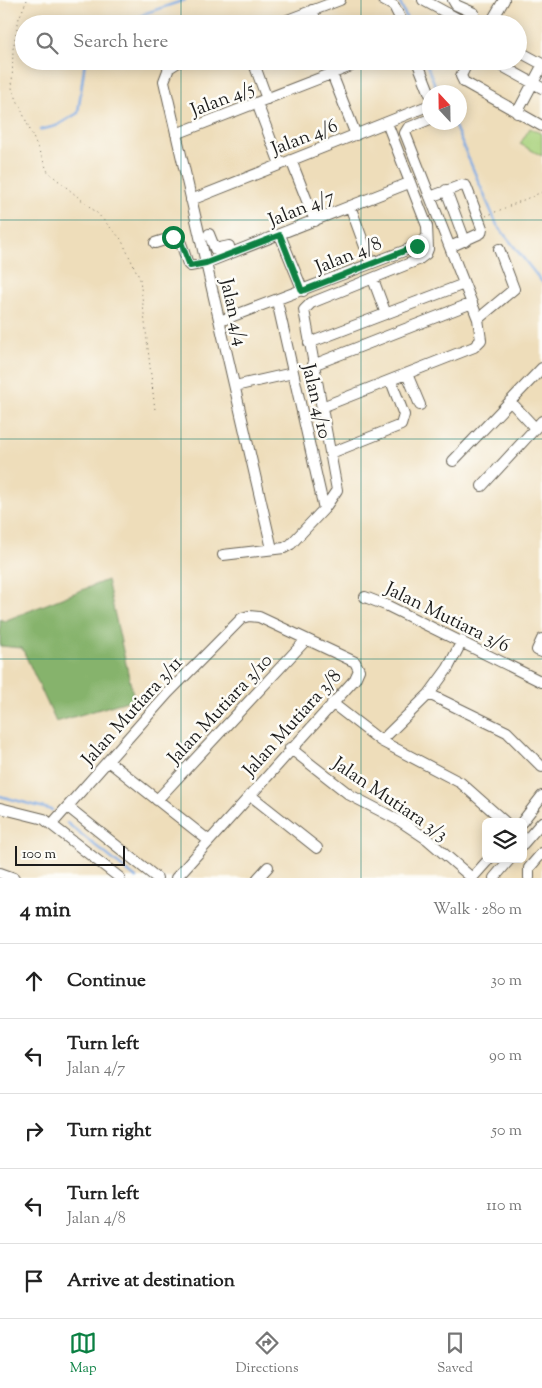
<!DOCTYPE html>
<html lang="en">
<head>
<meta charset="utf-8">
<style>
  body { margin:0; font-family:"Sorts Mill Goudy",serif; background:#f6f6f6; color:#222 }
  .controls { position:absolute; right:15px; bottom:15px; display:grid; overflow:hidden; border-radius:8px; box-shadow:0 2px 12px #0003 }
  .controls button { width:45px; height:45px; display:grid; place-items:center; padding:0; border:0; border-bottom:1px solid #e0e0e0; background:#fff; color:#222; font:25px sans-serif }
  .compass { position:absolute; left:422px; top:85px; width:45px; height:45px; border-radius:50%; background:#fff; box-shadow:0 2px 12px #0003; rotate:338deg }
  .scale { position:absolute; left:15px; bottom:12px; width:110px; box-sizing:border-box; padding-left:5px; border:2px solid #1c1c1c; border-top:0; font-size:14px; line-height:18px; white-space:nowrap; color:#1c1c1c; -webkit-text-stroke:4px #fdfcf7; paint-order:stroke }
  .stop { position:absolute; width:15px; height:15px; margin:-11px; border:4px solid #0b8043; border-radius:50%; background:#fff }
  .stop.end { background:#0b8043; border-color:#fff; box-shadow:0 1px 5px #0008 }
  .list { margin:0; padding:0; list-style:none }
  h2 { display:flex; justify-content:space-between; align-items:center; height:65px; margin:0; padding:0 20px; font-size:21px }
  h2 small { font-size:16px; font-weight:400; color:#767676 }
  .list li { display:grid; grid-template-columns:32px 1fr auto; gap:15px; align-items:center; box-sizing:border-box; height:75px; padding:0 20px; border-top:1px solid #e0e0e0 }
  .list b { display:block; font-size:19px; white-space:nowrap }
  .list p { margin:0; font-size:16px; white-space:nowrap; color:#767676 }
  .list em { font-size:16px; font-style:normal; color:#767676 }
  .icon { flex:none; width:28px; height:28px; fill:none; stroke:currentColor; stroke-width:2; stroke-linecap:round; stroke-linejoin:round }
  .map { position:relative; flex:none; width:542px; height:878px; overflow:hidden }
  .search { position:absolute; background:#fff; box-shadow:0 2px 12px #0003; left:15px; right:15px; top:15px; height:55px; display:flex; align-items:center; gap:12px; box-sizing:border-box; padding:0 18px; border-radius:28px; color:#767676; font-size:19px }
  .sheet { height:440px; background:#fff }
  nav { display:flex; justify-content:space-around; align-items:center; box-sizing:border-box; height:70px; border-top:1px solid #e0e0e0; background:#fff; font-size:14px; color:#767676 }
  nav a { display:grid; justify-items:center; gap:2px }
  nav .on { color:#0b8043 }
  .map>svg:first-child { display:block }
  .green { fill:#a8d17c; stroke:#62764c }
  .forest { fill:#86b36c; stroke:#516844 }
  .lines { fill:none; stroke-linecap:round; stroke-linejoin:round }
  .stream { stroke:#77a6e1; stroke-width:2.5 }
  .minor-casing { stroke:#666053; stroke-width:12 }
  .path { stroke:#666053; stroke-width:1; stroke-dasharray:1 4; stroke-linecap:butt }
  .minor { stroke:#fff; stroke-width:10 }
  .route { stroke:#0b8043; stroke-width:6 }
  .grid { fill:none; stroke:#0f766e; stroke-width:1; stroke-opacity:0.55 }
  .labels { text-anchor:middle; stroke-width:5; stroke-linejoin:round; paint-order:stroke }
  .street-label { font-size:19px; fill:#1c1c1c; stroke:#fdfcf7 }
</style>
</head>
<body>
<div class="map">
<svg width="542" height="878" viewBox="0 0 542 878">
  <rect width="100%" height="100%" fill="#fdfcf7"/>
  <filter id="ink" filterUnits="userSpaceOnUse"><feTurbulence type="fractalNoise" baseFrequency=".02" numOctaves="2"/><feDisplacementMap in="SourceGraphic" scale="10" xChannelSelector="R" yChannelSelector="G"/><feConvolveMatrix kernelMatrix="1 2 1 2 8 2 1 2 1" color-interpolation-filters="sRGB"/></filter>
  <filter id="wash" filterUnits="userSpaceOnUse"><feTurbulence type="fractalNoise" baseFrequency=".0096" numOctaves="4" result="noise"/><feDisplacementMap in="SourceGraphic" scale="20" xChannelSelector="R" yChannelSelector="G"/><feGaussianBlur stdDeviation="1.12" result="paint"/><feColorMatrix in="noise" values="0 0 0 0 0 0 0 0 0 0 0 0 0 0 0 0 0 1.4 0 .05"/><feComposite in="paint" operator="in"/></filter>
  <g filter="url(#wash)">
    <rect width="100%" height="100%" fill="#eeddba"/>
    <path class="green" d="M 530,128 L 542,134 L 542,156 L 520,144 Z"/>
    <path class="forest" d="M 107,580 L 134,699 L 56,722 L 22,648 L 0,646 L 0,619 L 4,621 Z"/>
    <g class="lines">
      <path class="stream" d="M 394,0 L 400,3 L 409,24
        M 124,24 L 146,13 L 185,0
        M 425,61 L 438,92
        M 453,122 L 497,225 L 542,282
        M 40,130 L 56,126 L 78,113 L 85,61
        M 0,796 L 52,810
        M 67,823 L 136,878"/>
    </g>
  </g>
  <g filter="url(#ink)">
    <g class="lines">
      <defs>
        <path id="minor" d="M 383,0 L 394,6 L 403,24
          M 423,0 L 467,24
          M 453,0 L 456,5 L 474,13
          M 312,10 L 317,24
          M 277,24 L 340,0
          M 490,24 L 504,0
          M 518,51 L 542,64
          M 180,61 L 169,68 L 164,81 L 272,549
          M 253,61 L 267,99
          M 417,61 L 430,94
          M 468,61 L 461,76 L 464,82 L 542,126
          M 493,61 L 542,88
          M 332,74 L 356,135
          M 257,103 L 280,164
          M 517,113 L 542,66
          M 176,134 L 364,61
          M 291,160 L 315,221
          M 446,190 L 465,241
          M 430,197 L 462,185 L 466,186 L 482,228 L 481,233 L 450,247
          M 191,200 L 430,105
          M 350,206 L 371,263
          M 209,234 L 215,249 L 229,246
          M 280,235 L 303,291
          M 155,243 C 183,233 179,239 188,264 L 190,266 L 206,263 L 409,183
          M 373,279 L 386,314
          M 277,301 L 324,509
          M 478,319 L 514,289 L 499,249
          M 220,321 L 417,246 L 427,237
          M 309,343 L 464,284
          M 313,365 L 472,303
          M 407,374 L 420,405
          M 235,386 L 293,373
          M 510,401 L 535,428
          M 322,407 L 474,347 L 481,340 L 478,319 L 405,133 L 408,128 L 430,119
          M 331,453 L 401,425 L 404,415 L 391,381
          M 453,461 L 542,368
          M 482,486 L 542,421
          M 223,555 L 284,548 L 291,544 L 324,509 L 337,490 L 304,310 L 311,303 L 418,260 L 426,254 L 428,249 L 427,226 L 387,123
          M 365,597 L 388,606 L 542,682
          M 542,639 L 537,650 L 542,652
          M 429,694 L 507,732 L 542,767
          M 332,703 L 381,741 L 461,783 L 505,822
          M 381,741 L 429,694 L 448,668 L 462,641
          M 290,748 L 350,795 L 400,821 L 427,839 L 472,878
          M 108,761 L 208,840
          M 250,795 L 317,848
          M 157,800 L 306,640
          M 68,807 L 157,878
          M 0,808 L 44,819 L 120,878
          M 522,822 L 542,796
          M 52,824 L 168,693 L 242,618 L 249,616 L 259,617 L 355,662 L 359,670 L 355,679 L 176,878
          M 523,844 L 542,822
          M 0,873 L 14,878
          M 258,878 L 268,867
          M 472,878 L 489,859
          M 494,878 L 510,859
          M 529,878 L 529,868 L 542,853"/>
      </defs>
      <use href="#minor" class="minor-casing"/>
      <path class="path" d="M 27,0 L 19,18 L 13,49 L 12,88 L 48,172 L 96,212 L 121,239 L 140,279 L 155,410
        M 486,216 L 542,192"/>
      <use href="#minor" class="minor"/>
    </g>
  </g>
  <g class="lines" filter="url(#ink)">
    <path class="route" d="M 173,237 L 181,242 L 190,266 L 206,263 L 280,235 L 302,291 L 417,246"/>
  </g>
  <path class="grid" d="M 181,0 L 181,24M 361,0 L 361,24M 181,61 L 181,878M 361,61 L 361,878M 0,220 L 542,220M 0,439 L 542,439M 0,659 L 542,659"/>
  <g class="labels">
    <g class="street-label">
      <text transform="translate(222 98) rotate(-21)" y="7">Jalan 4/5</text>
      <text transform="translate(304 136) rotate(-21)" y="7">Jalan 4/6</text>
      <text transform="translate(301 207) rotate(-22)" y="7">Jalan 4/7</text>
      <text transform="translate(348 254) rotate(-22)" y="7">Jalan 4/8</text>
      <text transform="translate(235 312) rotate(77)" y="7">Jalan 4/4</text>
      <text transform="translate(318 401) rotate(77)" y="7">Jalan 4/10</text>
      <text transform="translate(448 616) rotate(26)" y="7">Jalan Mutiara 3/6</text>
      <text transform="translate(219 708) rotate(-47)" y="7">Jalan Mutiara 3/10</text>
      <text transform="translate(131 710) rotate(-48)" y="7">Jalan Mutiara 3/11</text>
      <text transform="translate(291 722) rotate(-48)" y="7">Jalan Mutiara 3/8</text>
      <text transform="translate(391 798) rotate(34)" y="7">Jalan Mutiara 3/3</text>
    </g>
  </g>
</svg>
<div class="controls">
<button><svg class="icon" aria-label="layers" viewBox="0 0 24 24"><path d="M12 4l9 5-9 5-9-5zM3 14l9 5 9-5"/></svg></button>
</div>
<svg class="compass" viewBox="-18 -18 36 36"><path d="M0-13l5 13h-10z" fill="#e53935"/><path d="M0 13l5-13h-10z" fill="#767676"/></svg>
<div class="scale">100 m</div>
<div class="stop" style="left:173px;top:237px"></div>
<div class="stop end" style="left:417px;top:246px"></div>
<div class="search"><svg class="icon" aria-label="search" viewBox="0 0 24 24"><circle cx="10" cy="10" r="6"/><path d="M15 15l6 6"/></svg>Search here</div>
</div>
<section class="sheet">
<h2>4 min<small>Walk · 280 m</small></h2>
<ul class="list">
<li><svg class="icon" aria-label="ahead" viewBox="0 0 24 24"><path d="M12 20V5M6 11l6-6 6 6"/></svg><div><b>Continue</b></div><em>30 m</em></li>
<li><svg class="icon" aria-label="left" viewBox="0 0 24 24"><path d="M17 20v-9H6M10 6l-5 5 5 5"/></svg><div><b>Turn left</b><p>Jalan 4/7</p></div><em>90 m</em></li>
<li><svg class="icon" aria-label="right" viewBox="0 0 24 24"><path d="M7 20v-9h11M14 6l5 5-5 5"/></svg><div><b>Turn right</b></div><em>50 m</em></li>
<li><svg class="icon" aria-label="left" viewBox="0 0 24 24"><path d="M17 20v-9H6M10 6l-5 5 5 5"/></svg><div><b>Turn left</b><p>Jalan 4/8</p></div><em>110 m</em></li>
<li><svg class="icon" aria-label="arrive" viewBox="0 0 24 24"><path d="M6 21V4h12l-3 4 3 4H6"/></svg><div><b>Arrive at destination</b></div></li>
</ul>
</section>
<nav>
<a class="on"><svg class="icon" aria-label="map" viewBox="0 0 24 24"><path d="M3 6l6-2 6 2 6-2v14l-6 2-6-2-6 2zM9 4v14M15 6v14"/></svg>Map</a>
<a><svg class="icon" aria-label="directions" viewBox="0 0 24 24"><path d="M12 3l9 9-9 9-9-9zM9 14v-3h6M13 9l2 2-2 2"/></svg>Directions</a>
<a><svg class="icon" aria-label="saved" viewBox="0 0 24 24"><path d="M7 4h10v16l-5-4-5 4z"/></svg>Saved</a>
</nav>
</body>
</html>
